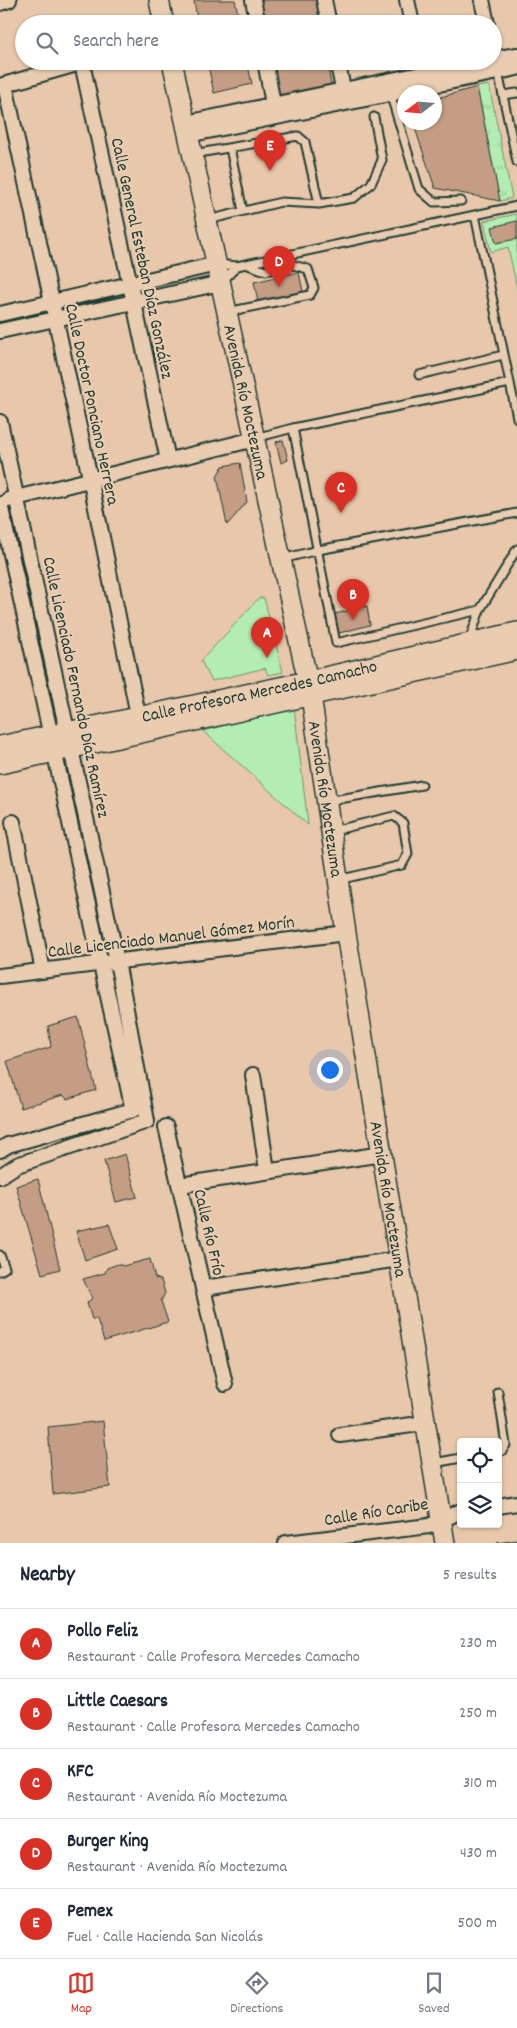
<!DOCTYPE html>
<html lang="en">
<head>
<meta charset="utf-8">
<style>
  body { margin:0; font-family:Dekko,sans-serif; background:#f6f6f7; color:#1f2937 }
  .controls { position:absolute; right:15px; bottom:15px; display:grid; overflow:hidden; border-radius:5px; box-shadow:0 1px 4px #0004 }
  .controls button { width:45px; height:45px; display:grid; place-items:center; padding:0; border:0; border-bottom:1px solid #e0e1e3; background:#fff; color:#1f2937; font:25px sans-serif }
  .compass { position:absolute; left:397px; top:85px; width:45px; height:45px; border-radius:50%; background:#fff; box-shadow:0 1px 4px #0004; rotate:254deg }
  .you { position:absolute; left:329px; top:1069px; width:18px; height:18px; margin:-12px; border:4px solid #fff; border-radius:50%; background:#1a73e8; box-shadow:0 0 0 8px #1a73e833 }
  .badge { display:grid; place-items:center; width:32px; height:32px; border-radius:50%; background:#d93025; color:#fff; font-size:16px; font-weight:700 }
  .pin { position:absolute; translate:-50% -41px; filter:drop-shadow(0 1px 2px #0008) }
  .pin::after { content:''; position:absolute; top:26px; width:18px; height:15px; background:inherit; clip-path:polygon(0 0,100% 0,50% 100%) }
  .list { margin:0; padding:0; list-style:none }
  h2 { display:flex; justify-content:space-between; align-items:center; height:65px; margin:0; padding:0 20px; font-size:21px }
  h2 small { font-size:16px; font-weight:400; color:#747a83 }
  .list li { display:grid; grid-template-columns:32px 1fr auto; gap:15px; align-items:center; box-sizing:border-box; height:70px; padding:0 20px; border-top:1px solid #e0e1e3 }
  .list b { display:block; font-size:19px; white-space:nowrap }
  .list p { margin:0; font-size:16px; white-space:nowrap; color:#747a83 }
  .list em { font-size:16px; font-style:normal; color:#747a83 }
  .icon { flex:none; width:28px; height:28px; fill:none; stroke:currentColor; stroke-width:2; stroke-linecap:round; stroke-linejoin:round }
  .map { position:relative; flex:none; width:517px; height:1543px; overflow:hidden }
  .search { position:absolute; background:#fff; box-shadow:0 1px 4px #0004; left:15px; right:15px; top:15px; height:55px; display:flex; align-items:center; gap:12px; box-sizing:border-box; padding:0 18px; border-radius:28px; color:#747a83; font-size:19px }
  .sheet { height:415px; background:#fff }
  nav { display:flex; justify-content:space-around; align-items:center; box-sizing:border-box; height:70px; border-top:1px solid #e0e1e3; background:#fff; font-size:14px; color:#747a83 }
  nav a { display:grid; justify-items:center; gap:2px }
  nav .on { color:#d93025 }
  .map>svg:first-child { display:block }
  .grass { fill:url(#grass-tufts); stroke:#6a9572 }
  .park { fill:#b4edb1; stroke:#6a9572 }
  .building { fill:#c49d84; stroke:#1f3d34 }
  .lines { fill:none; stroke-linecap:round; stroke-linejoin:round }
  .lane-casing { stroke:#1f3d34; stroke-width:11 }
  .street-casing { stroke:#1f3d34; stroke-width:18 }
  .secondary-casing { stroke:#1f3d34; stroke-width:22 }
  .lane { stroke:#eacdb1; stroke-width:7 }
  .street { stroke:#eacdb1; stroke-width:14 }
  .secondary { stroke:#eacdb1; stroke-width:19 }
  .labels { text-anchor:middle; stroke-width:4.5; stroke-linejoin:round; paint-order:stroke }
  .street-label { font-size:18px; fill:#1f3d34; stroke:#eacdb1 }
</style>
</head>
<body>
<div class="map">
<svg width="517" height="1543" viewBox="0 0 517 1543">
  <defs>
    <pattern id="grass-tufts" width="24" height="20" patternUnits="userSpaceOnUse" patternTransform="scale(1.25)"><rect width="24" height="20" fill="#b4edb1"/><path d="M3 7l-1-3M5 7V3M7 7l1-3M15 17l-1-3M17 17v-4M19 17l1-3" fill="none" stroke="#9acc99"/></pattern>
  </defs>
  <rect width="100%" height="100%" fill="#e8c7ab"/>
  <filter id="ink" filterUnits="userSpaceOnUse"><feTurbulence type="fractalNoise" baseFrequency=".02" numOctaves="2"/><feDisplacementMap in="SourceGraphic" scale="10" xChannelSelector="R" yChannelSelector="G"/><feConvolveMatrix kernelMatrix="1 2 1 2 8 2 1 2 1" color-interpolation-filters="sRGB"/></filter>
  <g filter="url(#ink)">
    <path class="grass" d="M 489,85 L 512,198 L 500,201 L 477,87 Z"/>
    <path class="park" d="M 517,214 L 517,288 L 508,247 L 491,252 L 484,221 Z
      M 259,598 L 264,598 L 283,672 L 268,675 L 265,668 L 212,681 L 201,661 Z
      M 294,707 L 308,825 L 203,731 Z"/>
    <path class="building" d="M 199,0 L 235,0 L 240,24 L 198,24 L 194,1 Z
      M 259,0 L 316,0 L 320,24 L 264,24 Z
      M 207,61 L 247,61 L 252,84 L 214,93 Z
      M 271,61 L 327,61 L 331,85 L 279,98 Z
      M 477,87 L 500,201 L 435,188 L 413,122 L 434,122 L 434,99 Z
      M 517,221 L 517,239 L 496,243 L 492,227 Z
      M 299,272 L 303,292 L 258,302 L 254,282 Z
      M 283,440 L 288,460 L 281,463 L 276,442 Z
      M 240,463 L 247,502 L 227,525 L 217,476 L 223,466 Z
      M 367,606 L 370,625 L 339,633 L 335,614 Z
      M 78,1017 L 96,1090 L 67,1099 L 63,1095 L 21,1108 L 7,1061 L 51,1047 L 48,1026 Z
      M 125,1154 L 137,1197 L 116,1202 L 104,1161 Z
      M 38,1179 L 60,1269 L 42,1274 L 16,1186 Z
      M 109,1224 L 118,1249 L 85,1260 L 76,1231 Z
      M 150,1259 L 155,1278 L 161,1280 L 165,1293 L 161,1301 L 168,1322 L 104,1341 L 97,1319 L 92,1319 L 87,1303 L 92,1298 L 83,1279 L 105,1273 L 107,1268 L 118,1264 L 123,1266 Z
      M 103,1421 L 110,1487 L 53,1494 L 48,1427 Z
      M 517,1540 L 517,1543 L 497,1543 Z"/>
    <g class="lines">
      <defs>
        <path id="lane" d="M 498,72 L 517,162
          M 390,93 L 419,189 L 434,202 L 461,201
          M 503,95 L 517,93
          M 230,148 L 243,211
          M 193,154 L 298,136 L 305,142 L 319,204
          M 475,215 L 517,206
          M 208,220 L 281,202 L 319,204 L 354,198 L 371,184 L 382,160 L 374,117
          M 217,264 L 237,266 L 475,215 L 510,383 L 293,428 L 255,438
          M 222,282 L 237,266
          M 227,312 L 310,295 L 314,288 L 308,269 L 293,265 L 266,271 L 248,265
          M 419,375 L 503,355
          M 510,383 L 517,418
          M 293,428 L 336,643 L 480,610
          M 282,559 L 318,550 L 517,513
          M 469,641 L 480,610 L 517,549
          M 327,801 L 422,785
          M 332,831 L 394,816 L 403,823 L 408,854 L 402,865 L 338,880
          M 0,1255 L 5,1268 L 0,1271
          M 498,1451 L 502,1451 L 506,1445 L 498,1392
          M 434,1463 L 461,1458"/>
        <path id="street" d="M 253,0 L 258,24
          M 324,0 L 329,24
          M 407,0 L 412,24
          M 482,0 L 487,24
          M 0,3 L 9,0
          M 493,59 L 517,55
          M 265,61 L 273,104
          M 337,61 L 345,97
          M 82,63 L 168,460
          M 5,85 L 90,478 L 140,725
          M 0,86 L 87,61
          M 186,123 L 483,61
          M 188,135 L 517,68
          M 0,314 L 217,264
          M 0,331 L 221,283
          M 0,422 L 117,961 L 147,1121 L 17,1165 L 0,1176
          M 8,500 L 255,439
          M 0,504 L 133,1110 L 8,1145 L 0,1150
          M 13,822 L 43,971
          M 0,976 L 346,933
          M 253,1075 L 267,1171
          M 166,1127 L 225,1384
          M 180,1185 L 382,1154
          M 204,1288 L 399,1259
          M 340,1435 L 426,1423
          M 498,1506 L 517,1503
          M 286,1543 L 429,1526 L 461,1511"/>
        <g id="secondary">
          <path d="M 159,0 L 164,24"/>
          <path id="s1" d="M 172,61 L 311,696 L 346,933 L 445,1543"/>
          <path id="s2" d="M 0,746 L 308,681 L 517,632"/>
          <path d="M 0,764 L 517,650"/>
        </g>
      </defs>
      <use href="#lane" class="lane-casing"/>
      <use href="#street" class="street-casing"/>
      <use href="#secondary" class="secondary-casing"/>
      <use href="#lane" class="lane"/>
      <use href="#street" class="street"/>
      <use href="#secondary" class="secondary"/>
    </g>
  </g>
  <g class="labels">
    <g class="street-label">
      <text transform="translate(143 258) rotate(78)" y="6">Calle General Esteban Díaz González</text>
      <text dy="6" stroke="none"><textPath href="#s1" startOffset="349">Avenida Río Moctezuma</textPath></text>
      <text transform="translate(93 404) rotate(78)" y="6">Calle Doctor Ponciano Herrera</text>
      <text transform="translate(77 687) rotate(78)" y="6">Calle Licenciado Fernando Díaz Ramírez</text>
      <text dy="6" stroke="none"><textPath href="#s2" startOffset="265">Calle Profesora Mercedes Camacho</textPath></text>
      <text dy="6" stroke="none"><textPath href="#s1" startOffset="754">Avenida Río Moctezuma</textPath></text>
      <text transform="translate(171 936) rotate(-7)" y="6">Calle Licenciado Manuel Gómez Morín</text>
      <text dy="6" stroke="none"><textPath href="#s1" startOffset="1159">Avenida Río Moctezuma</textPath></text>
      <text transform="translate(210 1232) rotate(77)" y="6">Calle Río Frío</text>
      <text transform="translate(376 1511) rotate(-9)" y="6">Calle Río Caribe</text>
    </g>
  </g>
</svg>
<div class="controls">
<button><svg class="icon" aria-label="locate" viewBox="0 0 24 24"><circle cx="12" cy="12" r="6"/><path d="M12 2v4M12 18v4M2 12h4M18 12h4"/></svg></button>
<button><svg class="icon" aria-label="layers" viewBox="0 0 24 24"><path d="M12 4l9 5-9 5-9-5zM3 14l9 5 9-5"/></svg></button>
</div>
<svg class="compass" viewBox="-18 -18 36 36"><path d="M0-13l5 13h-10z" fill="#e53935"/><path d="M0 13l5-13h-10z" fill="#747a83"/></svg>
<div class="you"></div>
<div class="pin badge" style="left:267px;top:658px">A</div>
<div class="pin badge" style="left:353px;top:620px">B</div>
<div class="pin badge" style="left:341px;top:513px">C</div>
<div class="pin badge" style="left:279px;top:287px">D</div>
<div class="pin badge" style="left:270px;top:171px">E</div>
<div class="search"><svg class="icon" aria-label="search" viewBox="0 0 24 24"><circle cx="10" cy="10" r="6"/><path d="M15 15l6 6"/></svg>Search here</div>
</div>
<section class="sheet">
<h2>Nearby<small>5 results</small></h2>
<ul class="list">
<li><span class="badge">A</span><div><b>Pollo Feliz</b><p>Restaurant · Calle Profesora Mercedes Camacho</p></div><em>230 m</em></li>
<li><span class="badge">B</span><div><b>Little Caesars</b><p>Restaurant · Calle Profesora Mercedes Camacho</p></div><em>250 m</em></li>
<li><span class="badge">C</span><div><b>KFC</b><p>Restaurant · Avenida Río Moctezuma</p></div><em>310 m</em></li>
<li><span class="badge">D</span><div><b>Burger King</b><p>Restaurant · Avenida Río Moctezuma</p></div><em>430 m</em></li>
<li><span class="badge">E</span><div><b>Pemex</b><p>Fuel · Calle Hacienda San Nicolás</p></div><em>500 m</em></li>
</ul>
</section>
<nav>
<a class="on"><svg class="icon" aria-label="map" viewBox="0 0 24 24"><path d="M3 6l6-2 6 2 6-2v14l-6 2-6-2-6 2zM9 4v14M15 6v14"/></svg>Map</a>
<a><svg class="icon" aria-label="directions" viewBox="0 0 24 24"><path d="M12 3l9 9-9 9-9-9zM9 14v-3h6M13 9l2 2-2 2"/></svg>Directions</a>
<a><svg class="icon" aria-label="saved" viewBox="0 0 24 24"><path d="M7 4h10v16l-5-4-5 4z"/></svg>Saved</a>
</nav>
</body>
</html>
